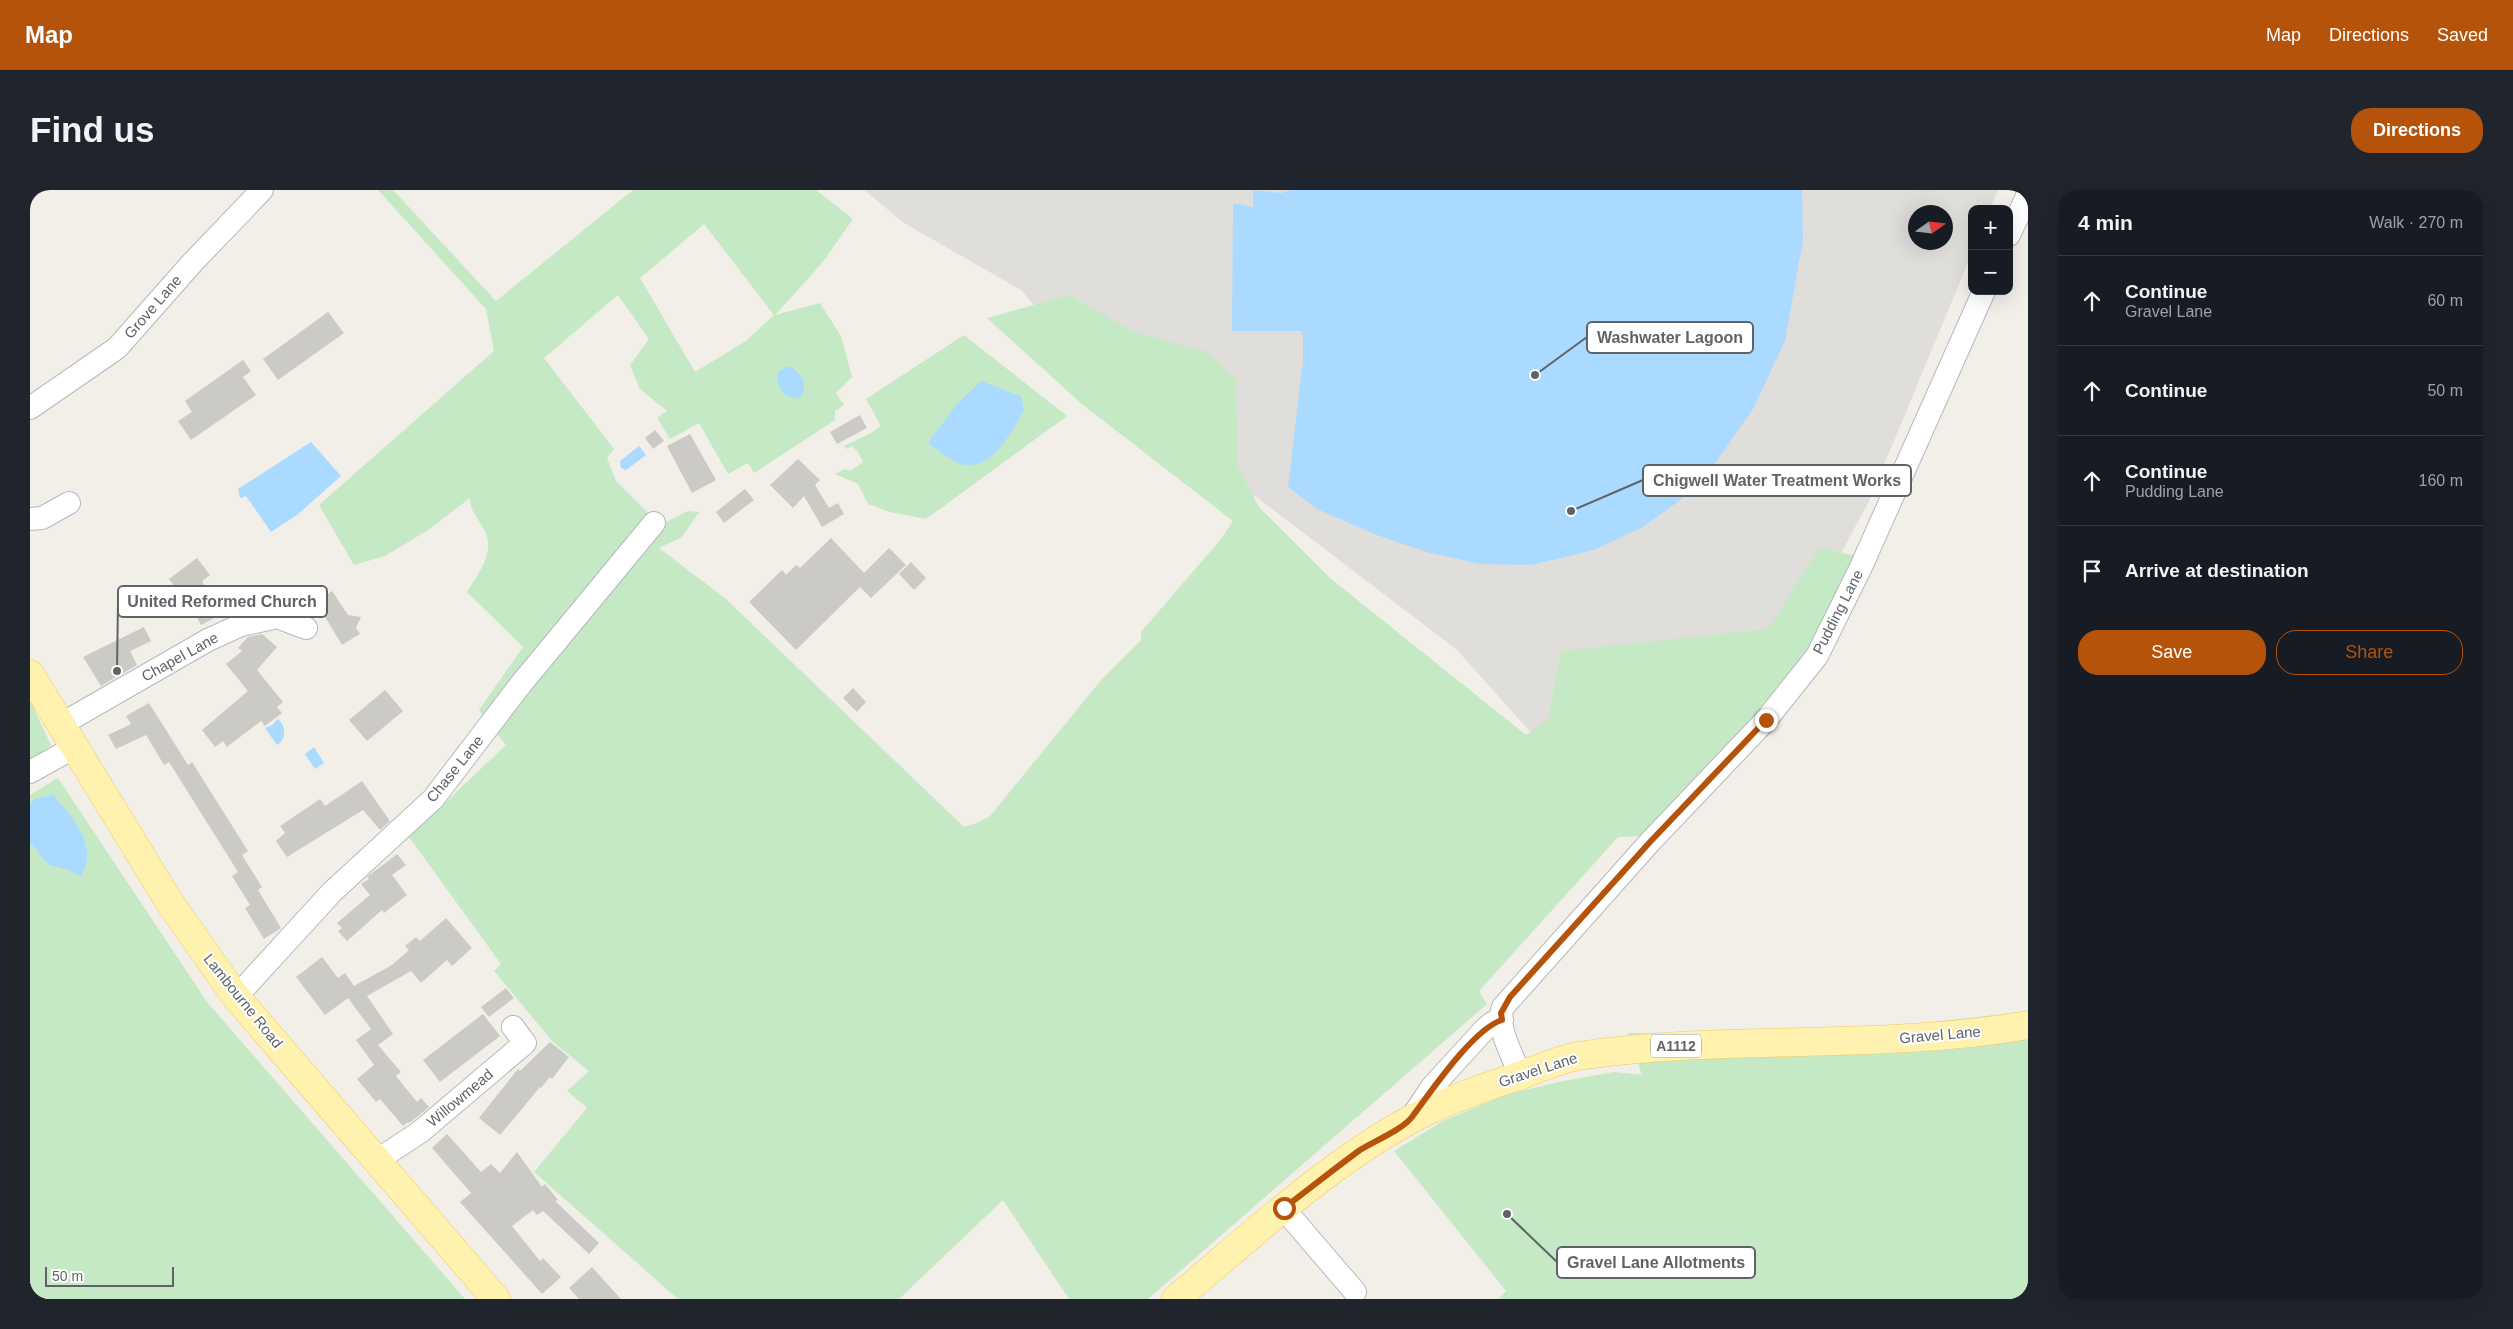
<!DOCTYPE html>
<html lang="en">
<head>
<meta charset="utf-8">
<style>
  body { margin:0; font-family:Helvetica,sans-serif; background:#20242c; color:#f1f3f6 }
  .controls { position:absolute; right:15px; top:15px; display:grid; overflow:hidden; border-radius:10px; box-shadow:0 5px 20px #0002 }
  .controls button { width:45px; height:45px; display:grid; place-items:center; padding:0; border:0; border-bottom:1px solid #363941; background:#171b24; color:#f1f3f6; font:25px sans-serif }
  .compass { position:absolute; left:1878px; top:15px; width:45px; height:45px; border-radius:50%; background:#171b24; box-shadow:0 5px 20px #0002; rotate:76deg }
  .scale { position:absolute; left:15px; bottom:12px; width:129px; box-sizing:border-box; padding-left:5px; border:2px solid #5f6368; border-top:0; font-size:14px; line-height:18px; white-space:nowrap; color:#5f6368; -webkit-text-stroke:4px #fff; paint-order:stroke }
  .stop { position:absolute; width:15px; height:15px; margin:-11px; border:4px solid #b45309; border-radius:50%; background:#fff }
  .stop.end { background:#b45309; border-color:#fff; box-shadow:0 1px 5px #0008 }
  .list { margin:0; padding:0; list-style:none }
  h2 { display:flex; justify-content:space-between; align-items:center; height:65px; margin:0; padding:0 20px; font-size:21px }
  h2 small { font-size:16px; font-weight:400; color:#9ea1a6 }
  .list li { display:grid; grid-template-columns:32px 1fr auto; gap:15px; align-items:center; box-sizing:border-box; height:90px; padding:0 20px; border-top:1px solid #363941 }
  .list b { display:block; font-size:19px; white-space:nowrap }
  .list p { margin:0; font-size:16px; white-space:nowrap; color:#9ea1a6 }
  .list em { font-size:16px; font-style:normal; color:#9ea1a6 }
  .actions { display:flex; gap:10px; padding:15px 20px }
  .actions a { flex:1; padding:11px 0; border:1px solid #b45309; border-radius:20px; text-align:center; font-size:18px; color:#b45309 }
  .actions .main { background:#b45309; color:#fff }
  .icon { flex:none; width:28px; height:28px; fill:none; stroke:currentColor; stroke-width:2; stroke-linecap:round; stroke-linejoin:round }
  .map { position:relative; flex:none; width:1998px; height:1109px; overflow:hidden; border-radius:20px }
  header { display:flex; align-items:center; gap:30px; box-sizing:border-box; height:70px; padding:0 25px; background:#b45309; color:#fff }
  header strong { font-size:24px }
  nav { display:flex; gap:28px; margin-inline-start:auto; font-size:18px }
  .intro { display:flex; align-items:center; justify-content:space-between; box-sizing:border-box; height:120px; padding:0 30px }
  h1 { margin:0; font-size:35px }
  .button { padding:12px 22px; border-radius:20px; background:#b45309; color:#fff; font-size:18px; font-weight:700 }
  main { display:flex; gap:30px; padding:0 30px }
  aside { flex:1; background:#171b24; border-radius:20px; box-shadow:0 5px 20px #0002 }
  .map>svg:first-child { display:block }
  .industrial { fill:#e0deda; fill-rule:evenodd }
  .green { fill:#c5e8c5; fill-rule:evenodd }
  .water { fill:#aadaff }
  .building { fill:#cccac5 }
  .lines { fill:none; stroke-linecap:round; stroke-linejoin:round }
  .minor-casing { stroke:#b5b8bc; stroke-width:24 }
  .major-casing { stroke:#f2c960; stroke-width:29 }
  .minor { stroke:#fff; stroke-width:22 }
  .major { stroke:#fff2af; stroke-width:28 }
  .route { stroke:#b45309; stroke-width:6 }
  .labels { text-anchor:middle; stroke-width:4; stroke-linejoin:round; paint-order:stroke }
  .shield { fill:#fff; stroke:#8f9295; stroke-width:1 }
  .shield-label { font-size:14px; font-weight:bold; fill:#5f6368 }
  .street-label { font-size:15px; fill:#5f6368; stroke:#fff }
  .leader { fill:none; stroke:#5f6368; stroke-width:2 }
  .callout-dot { fill:#5f6368; stroke:#fff; stroke-width:2 }
  .callout { fill:#fff; stroke:#5f6368; stroke-width:2 }
  .callout-label { font-size:16px; text-anchor:middle; font-weight:bold; fill:#5f6368 }
</style>
</head>
<body>
<header>
<strong>Map</strong>
<nav><a>Map</a><a>Directions</a><a>Saved</a></nav>
</header>
<div class="intro"><h1>Find us</h1><a class="button">Directions</a></div>
<main>
<div class="map">
<svg width="1998" height="1109" viewBox="0 0 1998 1109">
  <rect width="100%" height="100%" fill="#f1efe8"/>
  <path class="industrial" d="M 834,0 L 1968,0 L 1960,19 L 1942,19 L 1942,63 L 1839,311 L 1754,470 L 1591,643 L 1426,459 L 1225,306 L 1207,305 L 1038,156 L 991,100 L 874,33 ZM 1886,22 L 1916,22 L 1916,52 L 1886,52 Z"/>
  <path class="green" d="M 348,0 L 363,0 L 466,111 L 603,0 L 786,0 L 823,29 L 792,73 L 745,125 L 790,113 L 811,146 L 822,187 L 806,203 L 814,215 L 805,221 L 805,230 L 724,283 L 718,273 L 698,284 L 669,233 L 640,249 L 627,228 L 637,221 L 610,199 L 600,175 L 619,149 L 588,105 L 514,168 L 584,259 L 577,268 L 586,291 L 621,326 L 456,530 L 449,520 L 493,457 L 437,402 C 449,383 468,359 452,336 C 446,326 440,320 440,308 L 398,340 L 355,366 L 324,375 L 289,315 L 464,161 L 456,119 ZM 674,34 L 744,125 L 716,151 L 665,182 L 610,88 Z
    M 1040,105 L 1101,141 L 1175,161 L 1206,188 L 1208,277 L 1229,317 L 1300,388 L 1496,545 L 1518,530 L 1531,461 L 1738,439 L 1790,357 L 1825,366 L 1776,462 L 1724,525 L 1612,646 L 1588,647 L 1449,801 L 1457,814 L 1118,1109 L 1039,1109 L 973,1010 L 869,1109 L 648,1109 L 504,982 L 557,918 L 537,901 L 559,881 L 523,852 L 464,781 L 471,774 L 379,647 L 476,555 L 463,539 L 630,335 L 658,321 L 669,322 L 652,347 L 629,358 L 696,409 L 934,637 L 947,633 L 960,626 L 1072,489 L 1111,450 L 1111,442 L 1191,349 L 1203,331 L 1053,215 L 957,128 Z
    M 934,145 L 1037,226 L 896,329 L 860,322 L 838,314 L 828,294 L 805,284 L 814,279 L 820,281 L 833,272 L 828,262 L 822,256 L 817,259 L 814,256 L 843,242 L 851,236 L 836,209 Z
    M 0,511 L 21,555 L 1,571 L 0,569 Z
    M 28,588 L 177,812 L 435,1109 L 0,1109 L 0,605 Z
    M 1998,821 L 1998,1109 L 1469,1109 L 1476,1101 L 1364,961 L 1413,931 L 1478,904 L 1533,891 L 1584,882 L 1612,885 L 1598,843 L 1810,843 Z"/>
  <path class="water" d="M 1223,0 L 1251,3 L 1262,0 L 1772,0 L 1773,50 L 1755,151 L 1723,219 L 1684,275 L 1653,308 L 1613,337 L 1564,360 L 1501,375 L 1451,374 L 1396,362 L 1344,344 L 1287,319 L 1258,297 L 1273,170 L 1273,148 L 1271,141 L 1202,141 L 1203,13 L 1223,17 Z
    M 759,176 C 771,181 781,200 769,208 C 754,209 745,196 748,182 Z
    M 951,191 L 991,206 L 994,221 C 980,244 958,289 924,271 C 915,266 907,259 898,253 L 928,213 Z
    M 281,252 L 311,286 L 267,325 L 241,342 L 216,306 L 210,308 L 208,299 Z
    M 609,256 L 616,265 L 596,280 L 591,278 L 590,271 Z
    M 248,529 C 256,536 257,549 247,555 L 235,538 L 242,535 Z
    M 284,557 L 294,573 L 285,579 L 275,564 Z
    M 23,605 C 37,621 59,644 57,668 C 57,674 53,681 51,687 L 36,679 L 19,675 L 0,652 L 0,615 L 5,609 Z"/>
  <path class="building" d="M 298,122 L 314,143 L 248,190 L 233,169 Z
    M 213,170 L 221,181 L 213,187 L 226,205 L 161,250 L 148,231 L 162,222 L 155,211 Z
    M 830,225 L 837,238 L 807,254 L 800,242 Z
    M 625,240 L 634,251 L 623,259 L 615,248 Z
    M 660,244 L 686,290 L 662,303 L 637,256 Z
    M 768,269 L 790,290 L 785,295 L 799,318 L 808,313 L 814,324 L 792,337 L 774,306 L 763,318 L 740,295 Z
    M 715,299 L 724,310 L 694,333 L 686,322 Z
    M 801,348 L 834,383 L 859,358 L 876,375 L 841,408 L 830,397 L 766,460 L 719,412 L 752,380 L 756,385 L 766,375 L 770,378 Z
    M 167,368 L 180,385 L 172,391 L 190,425 L 171,435 L 155,405 L 152,407 L 139,389 Z
    M 881,372 L 896,388 L 884,400 L 869,384 Z
    M 302,401 L 318,425 L 331,427 L 326,438 L 330,444 L 312,455 L 286,412 Z
    M 114,437 L 121,451 L 100,461 L 107,475 L 71,496 L 53,467 Z
    M 232,444 L 247,457 L 227,480 L 253,512 L 247,517 L 252,523 L 235,536 L 231,531 L 197,557 L 193,551 L 185,557 L 172,540 L 218,501 L 196,474 L 212,461 L 208,458 L 218,447 Z
    M 823,498 L 836,512 L 827,522 L 813,508 Z
    M 355,500 L 373,521 L 337,551 L 319,530 Z
    M 119,513 L 158,575 L 162,572 L 218,661 L 212,665 L 232,697 L 228,700 L 251,738 L 234,749 L 215,718 L 220,715 L 202,686 L 208,682 L 139,572 L 134,575 L 116,545 L 86,559 L 78,545 L 101,534 L 96,526 Z
    M 332,591 L 360,631 L 350,640 L 333,620 L 257,667 L 246,651 L 255,643 L 250,636 L 290,609 L 295,616 Z
    M 367,664 L 376,675 L 362,685 L 377,705 L 354,723 L 352,720 L 317,751 L 308,741 L 312,738 L 307,733 L 340,705 L 331,694 L 339,689 L 337,687 Z
    M 416,728 L 442,758 L 422,776 L 417,770 L 391,793 L 381,781 L 337,806 L 363,844 L 348,855 L 371,882 L 366,886 L 387,912 L 391,908 L 399,917 L 382,931 L 379,933 L 378,932 L 373,936 L 350,909 L 346,912 L 327,889 L 344,875 L 326,850 L 341,839 L 318,808 L 295,825 L 266,787 L 292,767 L 308,788 L 315,783 L 324,796 L 362,775 L 379,760 L 375,756 L 386,747 L 390,751 Z
    M 476,798 L 484,808 L 459,827 L 451,817 Z
    M 453,824 L 470,846 L 410,892 L 393,870 Z
    M 520,852 L 539,867 L 522,889 L 520,887 L 511,898 L 510,897 L 470,945 L 449,928 L 488,879 L 490,881 Z
    M 417,944 L 451,982 L 461,974 L 470,983 L 487,962 L 512,997 L 515,994 L 528,1010 L 525,1011 L 569,1053 L 559,1064 L 513,1021 L 507,1025 L 503,1020 L 482,1036 L 510,1071 L 513,1068 L 531,1087 L 512,1104 L 430,1012 L 441,1003 L 402,958 Z
    M 562,1077 L 571,1087 L 591,1109 L 549,1109 L 539,1098 Z"/>
  <g class="lines">
    <defs>
      <path id="minor" d="M 1979,45 L 1998,4
        M 0,218 L 87,158 L 163,72 L 232,0
        M 0,329 L 12,328 L 39,313
        M 30,535 L 178,450 L 211,435 L 247,427 L 276,438
        M 0,582 L 43,558
        M 206,807 L 302,702 L 403,609 L 491,494 L 624,333
        M 1490,886 C 1484,866 1465,838 1473,817 L 1620,652 L 1736,530 L 1787,466 L 1831,377 L 1954,101
        M 1380,930 L 1402,897 L 1454,840 L 1462,833 L 1472,830
        M 346,971 L 390,942 L 495,853 L 483,837
        M 1253,1018 L 1325,1102"/>
      <path id="major" d="M 0,484 L 140,713 L 206,807 L 466,1109
        M 1146,1109 C 1220,1047 1293,978 1378,931 C 1412,912 1449,899 1486,887 C 1506,880 1527,870 1548,866 C 1697,844 1849,861 1998,835"/>
    </defs>
    <use href="#minor" class="minor-casing"/>
    <use href="#major" class="major-casing"/>
    <use href="#minor" class="minor"/>
    <use href="#major" class="major"/>
  </g>
  <g class="lines">
    <path class="route" d="M 1254,1018 C 1279,999 1304,979 1330,960 C 1344,951 1372,940 1382,927 C 1400,903 1443,839 1472,830 L 1471,823 L 1480,807 L 1620,652 L 1736,530"/>
  </g>
  <g class="labels">
    <rect class="shield" x="1621" y="844.5" width="50" height="23" rx="4"/>
    <g class="shield-label">
      <text x="1646" y="861">A1112</text>
    </g>
    <g class="street-label">
      <text transform="translate(123 117) rotate(-49)" y="5">Grove Lane</text>
      <text transform="translate(1808 422) rotate(-63)" y="5">Pudding Lane</text>
      <text transform="translate(150 467) rotate(-29)" y="5">Chapel Lane</text>
      <text transform="translate(425 579) rotate(-51)" y="5">Chase Lane</text>
      <text transform="translate(213 811) rotate(51)" y="5">Lambourne Road</text>
      <text transform="translate(1910 845) rotate(-5)" y="5">Gravel Lane</text>
      <text transform="translate(1508 880) rotate(-18)" y="5">Gravel Lane</text>
      <text transform="translate(430 908) rotate(-40)" y="5">Willowmead</text>
    </g>
  </g>
  <path class="leader" d="M1505 185L1557 147M1541 321L1613 290M87 481L88 412M1477 1024L1527 1072"/>
  <g class="callout-dot">
    <circle cx="1505" cy="185" r="5"/>
    <circle cx="1541" cy="321" r="5"/>
    <circle cx="87" cy="481" r="5"/>
    <circle cx="1477" cy="1024" r="5"/>
  </g>
  <g class="callout">
    <rect x="1557" y="132" width="166" height="31" rx="5"/>
    <rect x="1613" y="275" width="268" height="31" rx="5"/>
    <rect x="88" y="396" width="209" height="31" rx="5"/>
    <rect x="1527" y="1057" width="198" height="31" rx="5"/>
  </g>
  <g class="callout-label">
    <text x="1640" y="153">Washwater Lagoon</text>
    <text x="1747" y="296">Chigwell Water Treatment Works</text>
    <text x="192" y="417">United Reformed Church</text>
    <text x="1626" y="1078">Gravel Lane Allotments</text>
  </g>
</svg>
<div class="controls">
<button>+</button>
<button>−</button>
</div>
<svg class="compass" viewBox="-18 -18 36 36"><path d="M0-13l5 13h-10z" fill="#e53935"/><path d="M0 13l5-13h-10z" fill="#9ea1a6"/></svg>
<div class="scale">50 m</div>
<div class="stop" style="left:1254px;top:1018px"></div>
<div class="stop end" style="left:1736px;top:530px"></div>
</div>
<aside>
<h2>4 min<small>Walk · 270 m</small></h2>
<ul class="list">
<li><svg class="icon" aria-label="ahead" viewBox="0 0 24 24"><path d="M12 20V5M6 11l6-6 6 6"/></svg><div><b>Continue</b><p>Gravel Lane</p></div><em>60 m</em></li>
<li><svg class="icon" aria-label="ahead" viewBox="0 0 24 24"><path d="M12 20V5M6 11l6-6 6 6"/></svg><div><b>Continue</b></div><em>50 m</em></li>
<li><svg class="icon" aria-label="ahead" viewBox="0 0 24 24"><path d="M12 20V5M6 11l6-6 6 6"/></svg><div><b>Continue</b><p>Pudding Lane</p></div><em>160 m</em></li>
<li><svg class="icon" aria-label="arrive" viewBox="0 0 24 24"><path d="M6 21V4h12l-3 4 3 4H6"/></svg><div><b>Arrive at destination</b></div></li>
</ul>
<div class="actions"><a class="main">Save</a><a>Share</a></div>
</aside>
</main>
</body>
</html>
